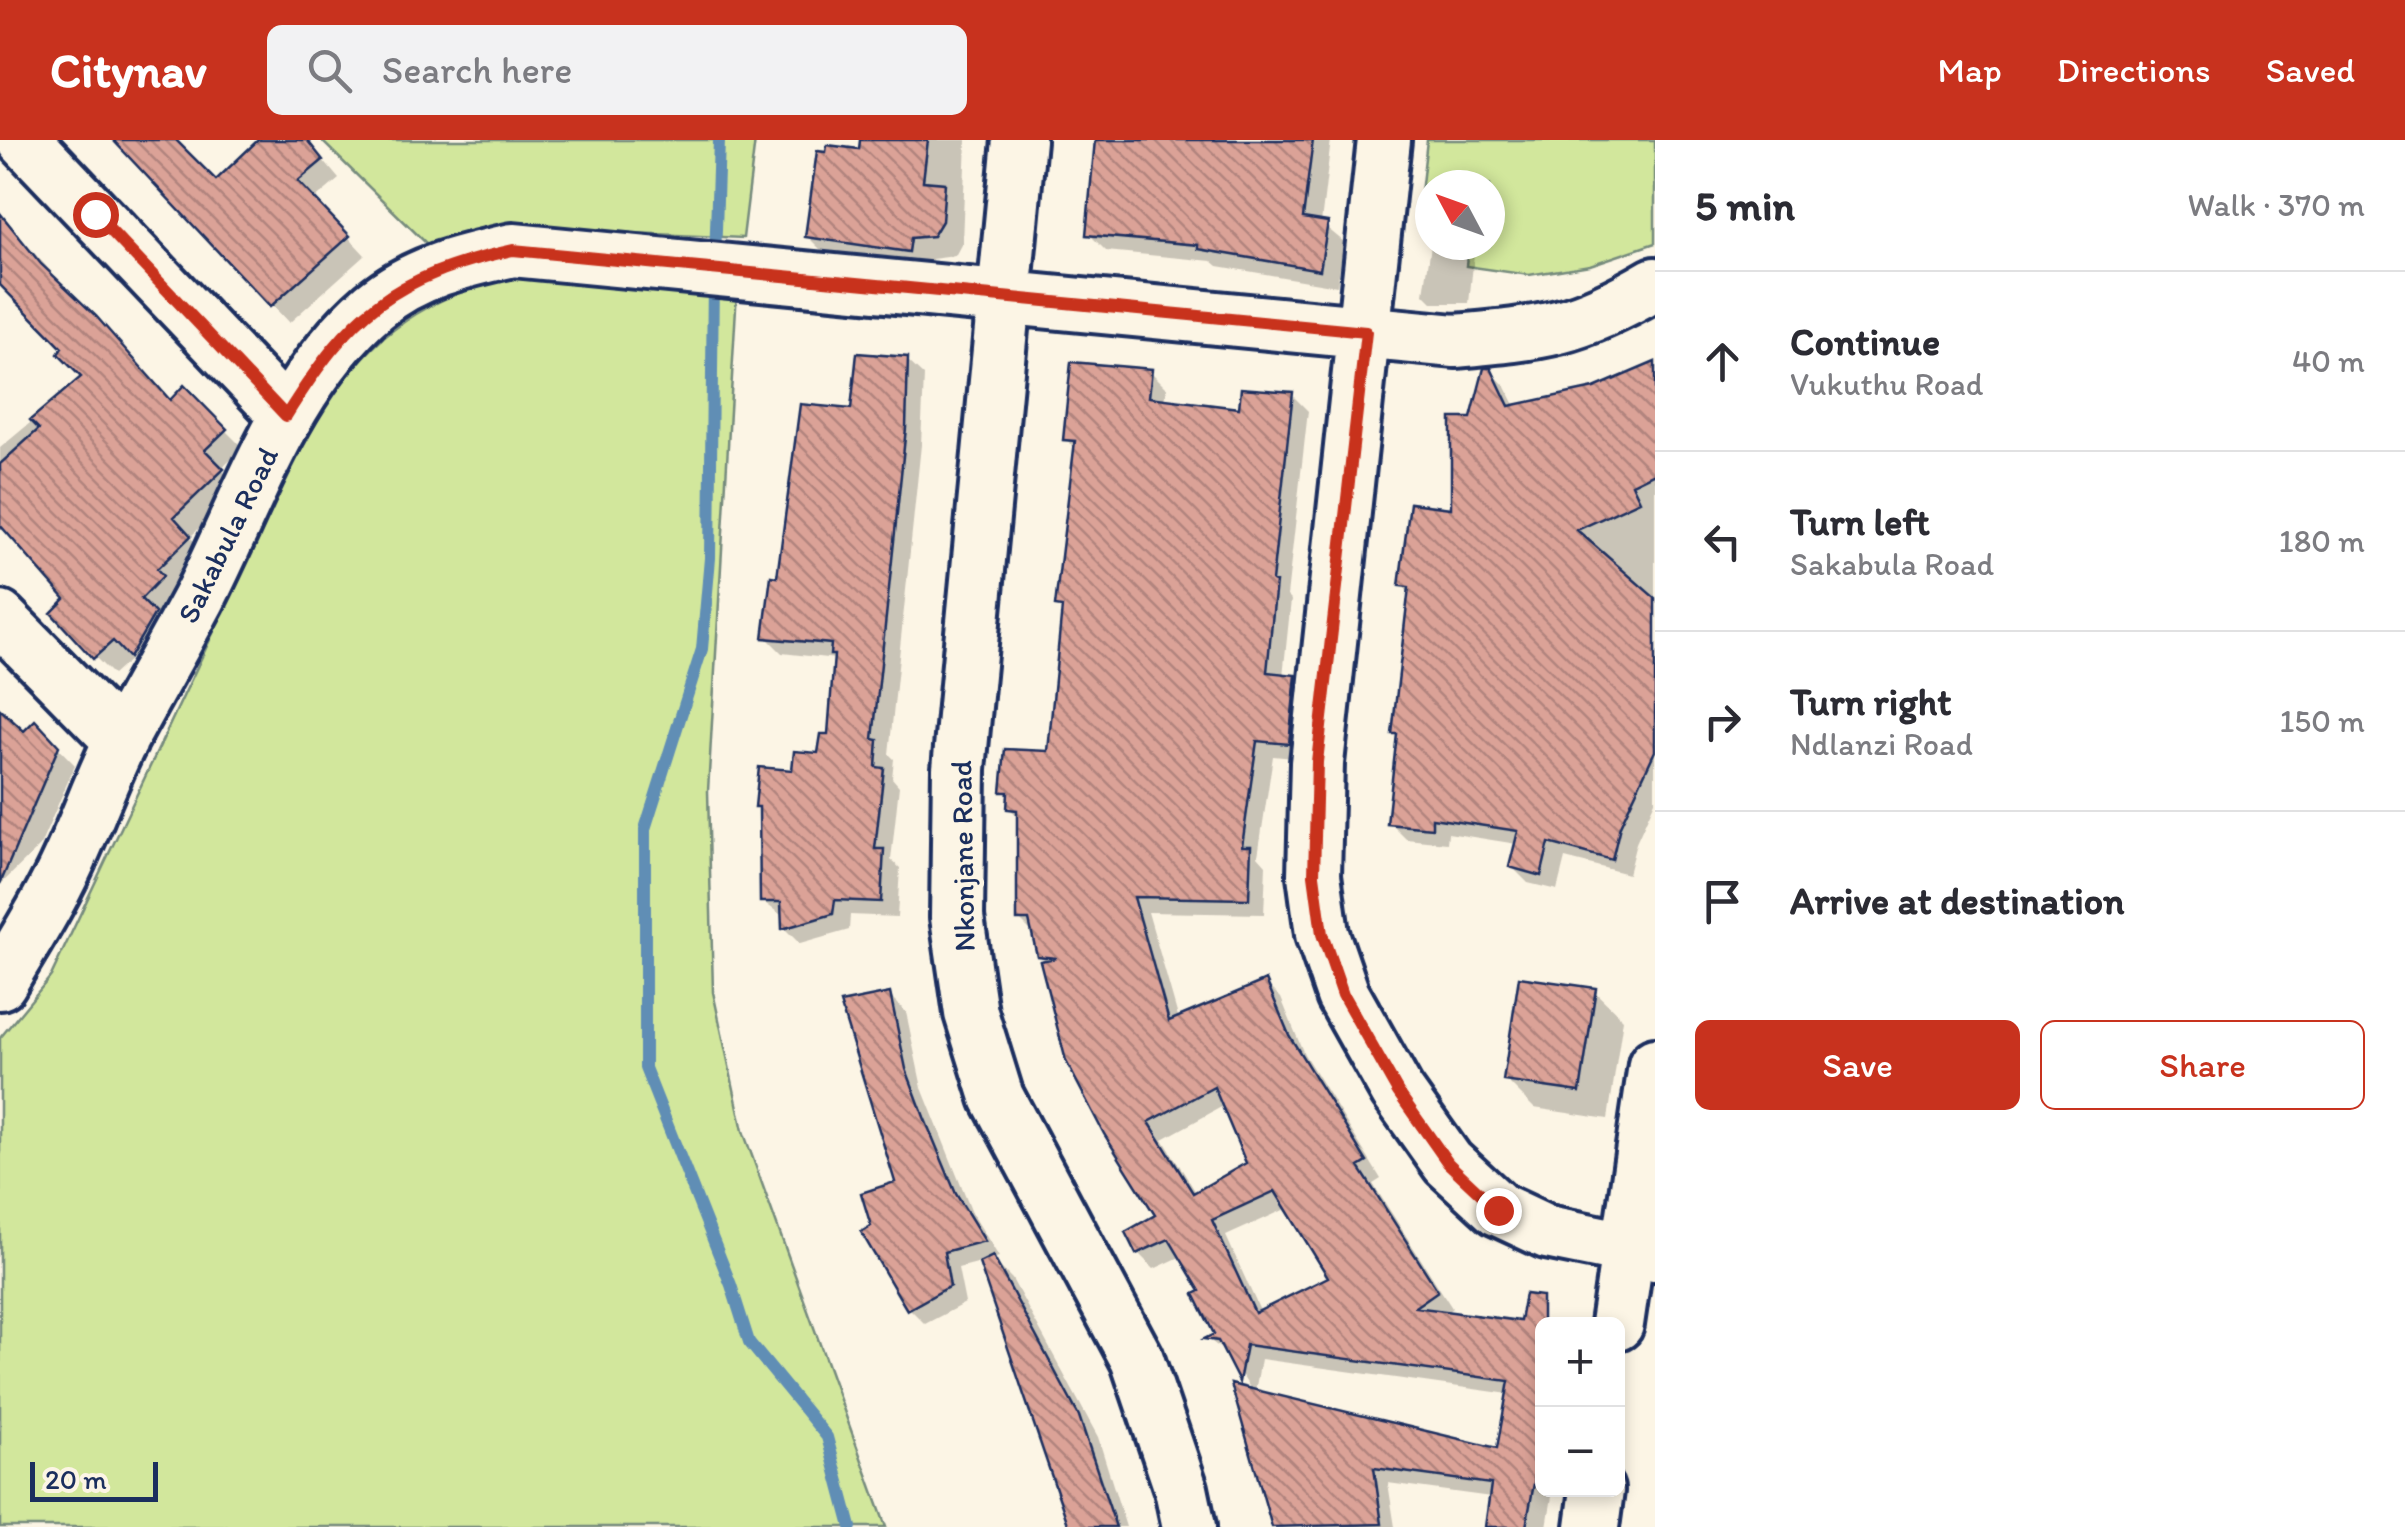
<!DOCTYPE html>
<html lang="en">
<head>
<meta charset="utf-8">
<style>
  body { margin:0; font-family:Itim,sans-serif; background:#f2f2f3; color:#2b2b33 }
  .controls { position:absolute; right:30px; bottom:30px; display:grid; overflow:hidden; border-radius:15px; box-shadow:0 5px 15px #0003 }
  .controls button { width:90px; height:90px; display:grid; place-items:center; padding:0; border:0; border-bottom:2px solid #e1e1e2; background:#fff; color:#2b2b33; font:50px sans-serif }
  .compass { position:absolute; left:1415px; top:30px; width:90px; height:90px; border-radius:50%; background:#fff; box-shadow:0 5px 15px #0003; rotate:311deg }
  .scale { position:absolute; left:30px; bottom:25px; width:128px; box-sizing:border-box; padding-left:10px; border:5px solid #1b2f5e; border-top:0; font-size:28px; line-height:35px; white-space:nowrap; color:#1b2f5e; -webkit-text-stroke:8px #fcf5e5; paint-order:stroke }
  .stop { position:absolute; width:30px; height:30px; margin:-22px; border:8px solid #c8321e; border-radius:50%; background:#fff }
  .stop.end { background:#c8321e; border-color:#fff; box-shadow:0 2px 10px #0008 }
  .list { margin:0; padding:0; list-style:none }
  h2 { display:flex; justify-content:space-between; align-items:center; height:130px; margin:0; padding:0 40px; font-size:42px }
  h2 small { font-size:32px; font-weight:400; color:#7c7c81 }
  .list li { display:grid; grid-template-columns:65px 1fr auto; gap:30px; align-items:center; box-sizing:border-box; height:180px; padding:0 40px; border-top:2px solid #e1e1e2 }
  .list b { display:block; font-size:38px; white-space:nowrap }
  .list p { margin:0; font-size:32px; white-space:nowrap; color:#7c7c81 }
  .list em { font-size:32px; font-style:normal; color:#7c7c81 }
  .actions { display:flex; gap:20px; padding:30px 40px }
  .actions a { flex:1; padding:22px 0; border:2px solid #c8321e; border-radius:15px; text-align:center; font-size:35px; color:#c8321e }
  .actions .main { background:#c8321e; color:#fff }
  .icon { flex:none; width:55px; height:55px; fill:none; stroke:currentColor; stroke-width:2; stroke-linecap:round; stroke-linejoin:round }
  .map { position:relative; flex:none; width:1655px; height:1387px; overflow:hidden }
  header { display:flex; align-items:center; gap:60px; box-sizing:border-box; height:140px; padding:0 50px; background:#c8321e; color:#fff }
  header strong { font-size:48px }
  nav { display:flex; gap:55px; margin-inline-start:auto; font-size:35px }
  .search { width:700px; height:90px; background:#f2f2f3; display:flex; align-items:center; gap:25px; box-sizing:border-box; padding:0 35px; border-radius:15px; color:#7c7c81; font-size:38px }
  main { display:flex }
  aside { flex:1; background:#fff }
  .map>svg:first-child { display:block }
  .green { fill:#d2e79c; stroke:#768b7d; stroke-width:2.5 }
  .shadow { fill:#0003; fill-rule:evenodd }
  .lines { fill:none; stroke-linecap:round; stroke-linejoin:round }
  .stream { stroke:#608eb5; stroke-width:12 }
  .building { fill:url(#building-back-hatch); stroke:#1b2f5e; stroke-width:2.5; fill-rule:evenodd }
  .minor-casing { stroke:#1b2f5e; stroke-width:60 }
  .minor { stroke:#fcf5e5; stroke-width:52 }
  .route { stroke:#c8321e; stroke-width:12 }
  .labels { text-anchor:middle; stroke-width:9; stroke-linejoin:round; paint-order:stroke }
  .street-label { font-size:30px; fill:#1b2f5e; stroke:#fcf5e5 }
</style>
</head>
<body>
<header>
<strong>Citynav</strong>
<div class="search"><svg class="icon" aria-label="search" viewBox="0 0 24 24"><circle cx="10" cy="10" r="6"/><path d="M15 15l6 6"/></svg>Search here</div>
<nav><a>Map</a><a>Directions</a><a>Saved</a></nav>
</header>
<main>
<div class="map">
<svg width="1655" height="1387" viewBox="0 0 1655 1387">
  <defs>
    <pattern id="building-back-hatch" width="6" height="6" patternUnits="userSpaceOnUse" patternTransform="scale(2.5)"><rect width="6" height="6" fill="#dba297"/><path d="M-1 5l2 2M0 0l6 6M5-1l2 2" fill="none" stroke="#b1847e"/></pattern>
  </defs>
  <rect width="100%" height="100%" fill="#fcf5e5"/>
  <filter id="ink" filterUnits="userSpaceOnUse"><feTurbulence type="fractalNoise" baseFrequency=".01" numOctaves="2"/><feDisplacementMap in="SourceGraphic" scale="20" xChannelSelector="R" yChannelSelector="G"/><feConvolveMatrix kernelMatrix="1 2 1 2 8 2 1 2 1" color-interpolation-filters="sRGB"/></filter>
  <g filter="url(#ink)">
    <path class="green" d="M 321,0 L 755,0 L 743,98 L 501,87 L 429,106 Z
      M 1427,0 L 1655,0 L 1655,103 L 1590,125 L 1529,135 L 1466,126 L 1468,105 L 1490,105 L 1490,45 L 1430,45 L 1430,53 L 1421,53 Z
      M 510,135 L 737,150 L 708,651 L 713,852 L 743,991 L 886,1387 L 0,1387 L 0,898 L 51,836 L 310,288 C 369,199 407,166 510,135 Z"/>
    <path class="shadow" d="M 118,0 L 174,0 L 217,43 L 284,0 L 306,0 L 339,39 L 314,60 L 365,115 L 289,183 Z
      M 863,0 L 966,0 L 962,103 L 955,116 L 932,119 L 930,132 L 829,118 L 807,96 L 862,12 Z
      M 1098,0 L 1331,0 L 1321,83 L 1344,102 L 1337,146 L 1218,126 L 1212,121 L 1106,111 L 1089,94 Z
      M 0,84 L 28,106 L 176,271 L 184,249 L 243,308 L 221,329 L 240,349 L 190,397 L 208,416 L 173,449 L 179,455 L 157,478 L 171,493 L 148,534 L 132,518 L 113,535 L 95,517 L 68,459 L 0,383 L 0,308 L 84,238 L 66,208 L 0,138 Z
      M 1431,105 L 1475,105 L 1469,163 L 1433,163 L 1424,154 Z
      M 907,220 L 924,236 L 921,305 L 889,614 L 894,619 L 892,638 L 899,646 L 891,720 L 900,728 L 897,777 L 850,775 L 849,790 L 800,804 L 784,788 L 784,777 L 762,761 L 762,670 L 757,666 L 821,615 L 830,597 L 836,519 L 782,513 L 766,497 L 779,439 L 854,272 Z
      M 1655,225 L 1655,661 L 1636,703 L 1628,734 L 1565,718 L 1557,750 L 1528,743 L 1512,727 L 1517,704 L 1448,693 L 1447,703 L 1406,699 L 1390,683 L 1399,597 L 1394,593 L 1410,454 L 1402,445 L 1454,371 L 1473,280 L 1490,230 L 1506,247 L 1516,267 L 1595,250 Z
      M 1151,232 L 1167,248 L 1165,261 L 1242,271 L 1292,255 L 1308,271 L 1287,456 L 1291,460 L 1283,536 L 1295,537 L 1311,553 L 1304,619 L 1273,616 L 1258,716 L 1266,725 L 1264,774 L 1148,772 L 1179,880 L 1265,842 L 1281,858 L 1304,914 L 1381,1039 L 1373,1044 L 1452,1168 L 1444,1174 L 1542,1186 L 1542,1350 L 1553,1350 L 1547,1387 L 1486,1387 L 1491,1357 L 1388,1343 L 1395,1387 L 1274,1387 L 1252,1251 L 1228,1214 L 1208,1199 L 1218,1195 L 1203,1152 L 1182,1116 L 1154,1129 L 1138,1113 L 1159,1076 L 1047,822 L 1039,814 L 1035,795 L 1019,779 L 1020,678 L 1009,668 L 1010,657 L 1004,651 L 1050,614 L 1064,471 L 1058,465 L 1077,310 L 1066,299 ZM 1225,965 L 1249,1024 L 1197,1054 L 1163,999 ZM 1288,1068 L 1331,1138 L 1261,1173 L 1226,1096 ZM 1261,1219 L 1509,1254 L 1499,1311 L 1255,1252 Z
      M 0,572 L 24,595 L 35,584 L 75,625 L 40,706 L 0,745 Z
      M 1594,851 L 1623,879 L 1608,979 L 1534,968 L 1506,940 Z
      M 889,855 L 906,872 L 922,948 L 972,1073 L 999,1117 L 992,1119 L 1012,1139 L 1098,1297 L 1126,1387 L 1069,1387 L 981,1122 L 958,1128 L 965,1163 L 925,1184 L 909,1168 L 874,1087 L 898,1043 Z"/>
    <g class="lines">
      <path class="stream" d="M 715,119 L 719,0
        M 713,139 L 710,418 L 702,509 L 645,689 L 645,928 L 731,1145 L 749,1202 L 827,1297 L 851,1387"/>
    </g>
    <path class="building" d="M 113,0 L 176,0 L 216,40 L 258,0 L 307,0 L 323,20 L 298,41 L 350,96 L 270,167 Z
      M 860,0 L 928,0 L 923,41 L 945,43 L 942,81 L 933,96 L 911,98 L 909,112 L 805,97 L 817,11 L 826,12 L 827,5 L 859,9 Z
      M 1095,0 L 1313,0 L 1303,78 L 1328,82 L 1320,130 L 1198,109 L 1198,105 L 1086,95 Z
      M 0,73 L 41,124 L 96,176 L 170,260 L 184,245 L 227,289 L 205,310 L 224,329 L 174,377 L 191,396 L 157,429 L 163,436 L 141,459 L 155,473 L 129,518 L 113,501 L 93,519 L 51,473 L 65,459 L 0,385 L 0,324 L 39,289 L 30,280 L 81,237 L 58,214 L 62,208 L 0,145 Z
      M 857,213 L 908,217 L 906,288 L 873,599 L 878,600 L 876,627 L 884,628 L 875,709 L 884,709 L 881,762 L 835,760 L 833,774 L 782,789 L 781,762 L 760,762 L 759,667 L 755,667 L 759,627 L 792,630 L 794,611 L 818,613 L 821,594 L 828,594 L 834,515 L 830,515 L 831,504 L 763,498 L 771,436 L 777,437 L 800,264 L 851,269 Z
      M 1071,222 L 1152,229 L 1149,257 L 1239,268 L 1241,248 L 1293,252 L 1272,441 L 1276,442 L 1267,532 L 1296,535 L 1289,604 L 1257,601 L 1242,706 L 1251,706 L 1249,759 L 1134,757 L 1169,881 L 1266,840 L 1289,895 L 1367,1022 L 1359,1027 L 1438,1151 L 1415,1167 L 1520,1181 L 1525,1154 L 1542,1156 L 1542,1300 L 1526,1387 L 1485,1387 L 1491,1344 L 1374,1328 L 1382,1384 L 1272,1387 L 1231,1244 L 1497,1308 L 1509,1241 L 1246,1205 L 1239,1242 L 1218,1201 L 1204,1199 L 1214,1194 L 1194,1154 L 1200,1151 L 1169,1099 L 1136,1114 L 1125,1092 L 1155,1075 L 1104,994 L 1066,921 L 1040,821 L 1056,818 L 1037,816 L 1029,780 L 1017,780 L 1017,670 L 1007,669 L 1008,652 L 1001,652 L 1005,609 L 1048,611 L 1062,467 L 1055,466 L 1075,301 L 1063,300 ZM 1214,947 L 1246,1023 L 1193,1053 L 1149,982 ZM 1275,1051 L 1328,1137 L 1255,1173 L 1212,1080 Z
      M 1655,222 L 1655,333 L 1632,344 L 1640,361 L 1577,390 L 1655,458 L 1655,611 L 1620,686 L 1612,720 L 1549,703 L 1541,736 L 1509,727 L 1518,691 L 1432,678 L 1432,688 L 1387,684 L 1397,594 L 1392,594 L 1409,447 L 1399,446 L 1410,363 L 1451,368 L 1451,278 L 1471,278 L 1484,228 L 1491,228 L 1509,266 L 1594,248 Z
      M 0,569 L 24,591 L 35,580 L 59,606 L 0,744 Z
      M 1519,837 L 1596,848 L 1580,952 L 1503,941 Z
      M 890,853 L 906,929 L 924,977 L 956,1054 L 985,1101 L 944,1112 L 950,1146 L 907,1170 L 861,1092 L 871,1086 L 861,1053 L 895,1042 L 840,863 Z
      M 993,1116 L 1079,1276 L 1116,1387 L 1069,1387 L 979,1123 Z"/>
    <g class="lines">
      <defs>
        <path id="minor" d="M 24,0 L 287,276
          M 1019,0 L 959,629 L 957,777 L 971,873 L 997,957 L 1137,1219 L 1181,1349 L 1189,1387
          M 1384,0 L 1317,623 L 1314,735 L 1322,794 L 1343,855 L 1397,951 L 1448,1023 L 1498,1069 L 1547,1092 L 1655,1114
          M 0,478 L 121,601
          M 0,843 C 19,810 40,778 57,744 C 82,697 98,645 122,598 C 147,551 174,505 199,458 C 250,358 286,242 374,166 C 414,132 463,121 513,110 L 1455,201 C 1544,193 1577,190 1655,144
          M 1617,1184 L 1655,925
          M 1592,1387 L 1597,1350"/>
      </defs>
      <use href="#minor" class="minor-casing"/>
      <use href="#minor" class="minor"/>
    </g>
  </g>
  <g class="lines" filter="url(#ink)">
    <path class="route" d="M 95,74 L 286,276 C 352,171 392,137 513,110 L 1366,192 L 1317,622 L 1314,735 L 1322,794 L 1343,855 L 1398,952 L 1448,1023 L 1498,1070"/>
  </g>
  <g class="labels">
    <g class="street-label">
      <text transform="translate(228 395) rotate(-64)" y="10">Sakabula Road</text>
      <text transform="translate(963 716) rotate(-91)" y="10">Nkonjane Road</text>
    </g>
  </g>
</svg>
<div class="controls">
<button>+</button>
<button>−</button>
</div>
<svg class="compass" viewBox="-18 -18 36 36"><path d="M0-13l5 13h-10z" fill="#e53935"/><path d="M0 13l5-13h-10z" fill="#7c7c81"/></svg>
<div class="scale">20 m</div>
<div class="stop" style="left:95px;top:74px"></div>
<div class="stop end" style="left:1498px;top:1070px"></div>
</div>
<aside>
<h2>5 min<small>Walk · 370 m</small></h2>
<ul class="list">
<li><svg class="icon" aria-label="ahead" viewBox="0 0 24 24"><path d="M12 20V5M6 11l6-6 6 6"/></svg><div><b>Continue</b><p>Vukuthu Road</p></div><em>40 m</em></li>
<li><svg class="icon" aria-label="left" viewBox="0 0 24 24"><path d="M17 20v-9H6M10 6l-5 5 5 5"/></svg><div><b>Turn left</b><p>Sakabula Road</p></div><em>180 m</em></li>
<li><svg class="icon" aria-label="right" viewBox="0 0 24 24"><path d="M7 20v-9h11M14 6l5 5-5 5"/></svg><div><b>Turn right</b><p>Ndlanzi Road</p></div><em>150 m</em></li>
<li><svg class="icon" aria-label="arrive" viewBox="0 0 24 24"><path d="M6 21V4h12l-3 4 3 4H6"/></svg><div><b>Arrive at destination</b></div></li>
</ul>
<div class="actions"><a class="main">Save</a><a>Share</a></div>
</aside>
</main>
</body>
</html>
